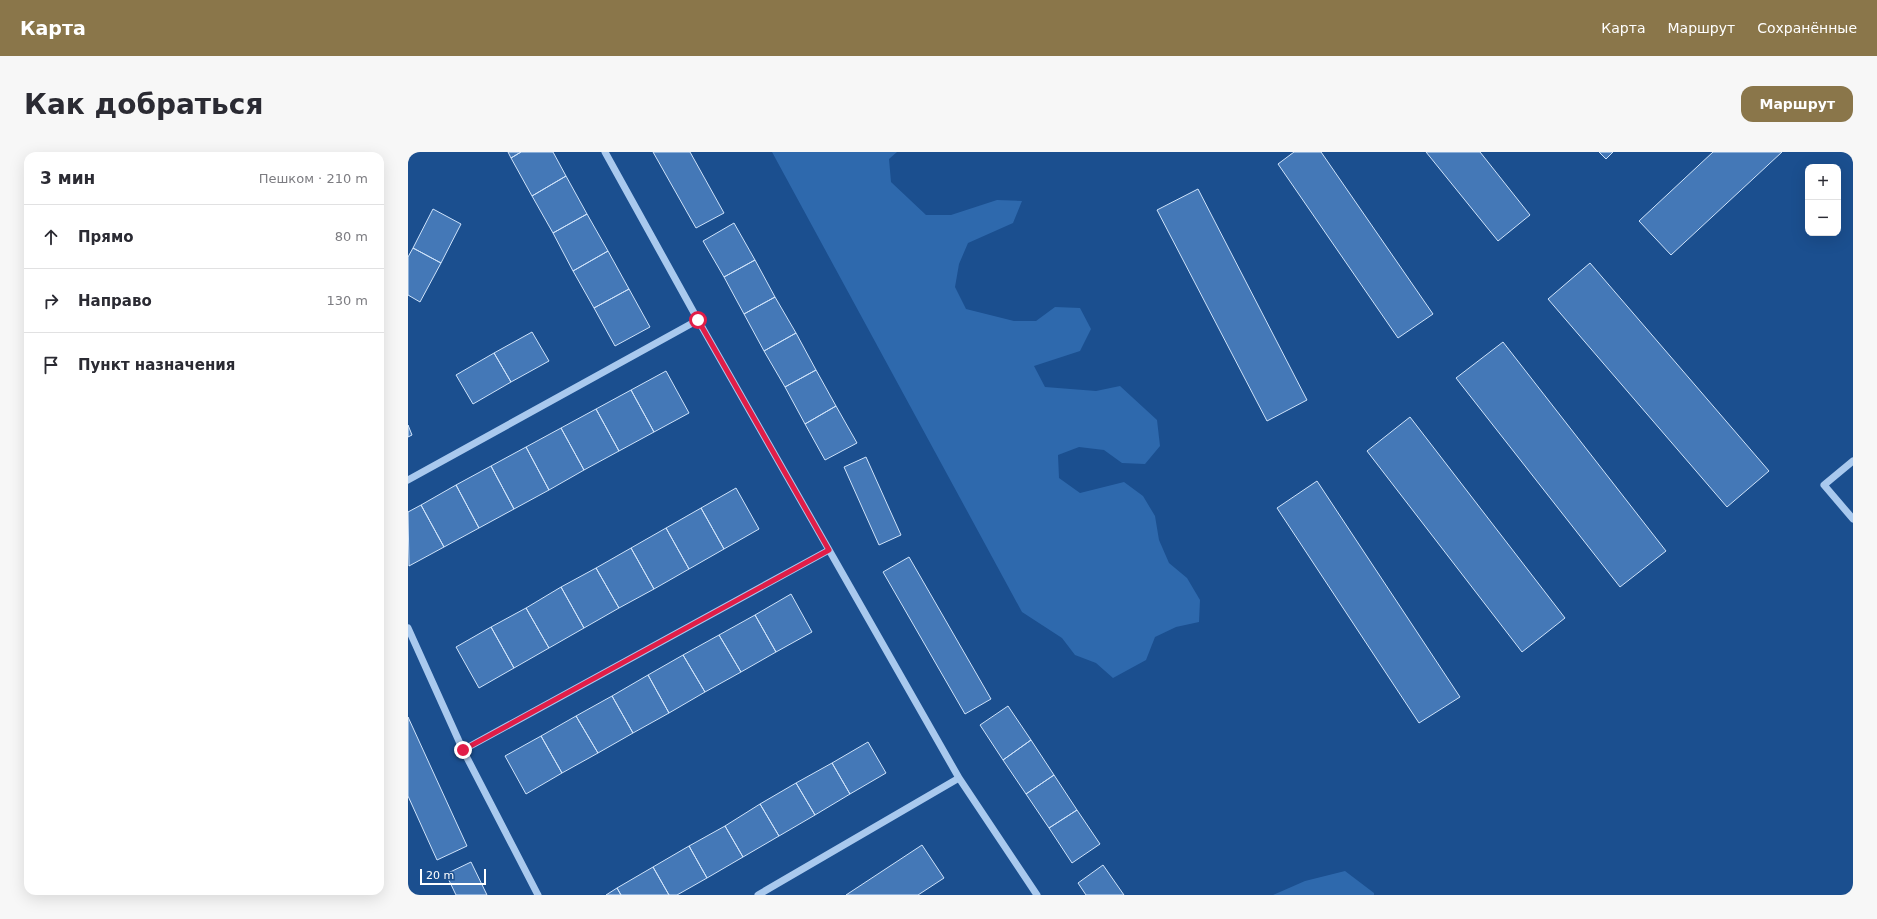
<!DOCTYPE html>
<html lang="ru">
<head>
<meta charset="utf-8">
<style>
  body { margin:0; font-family:"DejaVu Sans",sans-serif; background:#f7f7f7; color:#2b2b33 }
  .controls { position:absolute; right:12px; top:12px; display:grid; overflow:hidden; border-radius:8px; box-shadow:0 4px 16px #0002 }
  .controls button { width:36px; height:36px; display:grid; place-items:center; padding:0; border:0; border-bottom:1px solid #e1e1e2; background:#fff; color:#2b2b33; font:20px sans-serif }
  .scale { position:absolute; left:12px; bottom:10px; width:66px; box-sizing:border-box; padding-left:4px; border:2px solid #fff; border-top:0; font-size:11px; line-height:14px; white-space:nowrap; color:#fff; -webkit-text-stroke:3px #1b4f8f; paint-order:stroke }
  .stop { position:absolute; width:12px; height:12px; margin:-9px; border:3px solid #e11d48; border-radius:50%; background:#fff }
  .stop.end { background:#e11d48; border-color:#fff; box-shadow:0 1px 4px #0008 }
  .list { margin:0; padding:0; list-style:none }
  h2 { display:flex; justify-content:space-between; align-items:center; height:52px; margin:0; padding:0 16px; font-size:17px }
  h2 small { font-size:13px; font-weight:400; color:#7c7c81 }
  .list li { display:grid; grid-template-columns:26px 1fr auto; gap:12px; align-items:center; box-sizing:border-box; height:64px; padding:0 16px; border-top:1px solid #e1e1e2 }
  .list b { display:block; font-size:15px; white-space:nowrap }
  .list em { font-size:13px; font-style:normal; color:#7c7c81 }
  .icon { flex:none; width:22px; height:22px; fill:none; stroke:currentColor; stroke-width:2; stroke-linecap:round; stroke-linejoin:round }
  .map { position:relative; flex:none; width:1445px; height:743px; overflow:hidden; border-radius:12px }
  header { display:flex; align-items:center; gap:24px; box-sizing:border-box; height:56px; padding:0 20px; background:#8a764a; color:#fff }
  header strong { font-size:19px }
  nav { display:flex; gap:22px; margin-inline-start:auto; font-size:14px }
  .intro { display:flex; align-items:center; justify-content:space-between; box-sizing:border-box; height:96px; padding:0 24px }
  h1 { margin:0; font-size:28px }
  .button { padding:10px 18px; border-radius:12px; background:#8a764a; color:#fff; font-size:14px; font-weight:700 }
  main { display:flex; gap:24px; padding:0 24px }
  aside { flex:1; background:#fff; border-radius:12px; box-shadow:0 4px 16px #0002 }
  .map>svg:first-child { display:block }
  .green { fill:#2e69ad }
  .building { fill:#4478b7; stroke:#cfe3fa }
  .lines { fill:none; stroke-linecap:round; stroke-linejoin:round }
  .minor { stroke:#a9c9ee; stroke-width:7 }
  .route { stroke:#e11d48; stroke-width:5 }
</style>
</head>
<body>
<header>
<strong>Карта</strong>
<nav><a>Карта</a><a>Маршрут</a><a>Сохранённые</a></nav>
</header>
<div class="intro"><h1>Как добраться</h1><a class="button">Маршрут</a></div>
<main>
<aside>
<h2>3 мин<small>Пешком · 210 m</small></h2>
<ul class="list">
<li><svg class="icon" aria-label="ahead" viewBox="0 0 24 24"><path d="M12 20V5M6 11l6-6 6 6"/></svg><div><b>Прямо</b></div><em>80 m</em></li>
<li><svg class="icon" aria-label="right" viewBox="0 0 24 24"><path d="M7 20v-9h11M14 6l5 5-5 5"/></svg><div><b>Направо</b></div><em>130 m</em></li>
<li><svg class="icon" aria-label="arrive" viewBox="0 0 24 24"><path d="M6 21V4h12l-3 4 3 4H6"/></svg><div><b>Пункт назначения</b></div></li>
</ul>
</aside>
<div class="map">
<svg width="1445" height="743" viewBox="0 0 1445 743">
  <rect width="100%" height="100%" fill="#1b4f8f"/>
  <path class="green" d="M 364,0 L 489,0 L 481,7 L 483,30 L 518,63 L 543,63 L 589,48 L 614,49 L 605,71 L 560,91 L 551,112 L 547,135 L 558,157 L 606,169 L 628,169 L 647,155 L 672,156 L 683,177 L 672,199 L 626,214 L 637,235 L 688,239 L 712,234 L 749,268 L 752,294 L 737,312 L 714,311 L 696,298 L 671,295 L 650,303 L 651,326 L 672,341 L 716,330 L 735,344 L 747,364 L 751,388 L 761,411 L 779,426 L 792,448 L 791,470 L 768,475 L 747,485 L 738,508 L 705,526 L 688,511 L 667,503 L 654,486 L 614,460 Z
    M 937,719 L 966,741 L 966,743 L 865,743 L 897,729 Z"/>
  <path class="building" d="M 100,0 L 113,0 L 103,6 Z
    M 113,0 L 145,0 L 158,24 L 124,44 L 103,6 Z
    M 245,0 L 282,0 L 316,61 L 288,76 Z
    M 886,0 L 913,0 L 1025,162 L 990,186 L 870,12 Z
    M 1018,0 L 1072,0 L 1122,63 L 1090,89 Z
    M 1191,0 L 1205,0 L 1198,7 Z
    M 1305,0 L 1374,0 L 1263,103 L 1231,69 Z
    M 158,24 L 179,62 L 145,81 L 124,44 Z
    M 790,37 L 899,248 L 859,269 L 749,58 Z
    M 25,57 L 53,72 L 33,111 L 5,96 Z
    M 179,62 L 200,99 L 165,119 L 145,81 Z
    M 326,71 L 347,108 L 316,125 L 295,89 Z
    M 5,96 L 33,111 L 12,150 L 0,143 L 0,105 Z
    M 200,99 L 221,137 L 186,156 L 165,119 Z
    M 347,108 L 367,145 L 336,162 L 316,125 Z
    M 1182,111 L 1361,319 L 1319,355 L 1140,147 Z
    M 221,137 L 242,175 L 207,194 L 186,156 Z
    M 367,145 L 388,181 L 356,199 L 336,162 Z
    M 124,180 L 141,209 L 103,230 L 86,201 Z
    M 388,181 L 408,218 L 377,235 L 356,199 Z
    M 1095,190 L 1258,399 L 1212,435 L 1048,226 Z
    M 86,201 L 103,230 L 65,252 L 48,223 Z
    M 408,218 L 428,254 L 397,272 L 377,235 Z
    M 258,219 L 281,261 L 246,280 L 223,238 Z
    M 223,238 L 246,280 L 211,299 L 188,257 Z
    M 428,254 L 449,291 L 417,308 L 397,272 Z
    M 188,257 L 211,299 L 176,318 L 153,276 Z
    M 1002,265 L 1157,466 L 1114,500 L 959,299 Z
    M 0,273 L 4,283 L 0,285 Z
    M 153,276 L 176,318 L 141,338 L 118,295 Z
    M 118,295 L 141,338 L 106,357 L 83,314 Z
    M 458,305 L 493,383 L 471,393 L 436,315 Z
    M 83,314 L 106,357 L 71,376 L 48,333 Z
    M 909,329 L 1052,545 L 1011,571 L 869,356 Z
    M 48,333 L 71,376 L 36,395 L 13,353 Z
    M 328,336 L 351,377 L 316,397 L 293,356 Z
    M 13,353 L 36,395 L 1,414 L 0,360 Z
    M 293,356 L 316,397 L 281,417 L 258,376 Z
    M 258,376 L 281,417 L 246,437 L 223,396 Z
    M 223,396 L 246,437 L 211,456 L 188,416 Z
    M 501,405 L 583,547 L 557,562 L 475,420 Z
    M 188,416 L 211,456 L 176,476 L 153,435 Z
    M 153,435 L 176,476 L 141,496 L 118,456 Z
    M 383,442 L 404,480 L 368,500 L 347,463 Z
    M 118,456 L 141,496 L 106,516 L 83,475 Z
    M 347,463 L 368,500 L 333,520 L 311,483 Z
    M 83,475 L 106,516 L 71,536 L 48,495 Z
    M 311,483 L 333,520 L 297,540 L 275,503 Z
    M 275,503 L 297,540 L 261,561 L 240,523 Z
    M 240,523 L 261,561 L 225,581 L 204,544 Z
    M 204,544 L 225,581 L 190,601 L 168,564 Z
    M 600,554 L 623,588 L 595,608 L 572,573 Z
    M 168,564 L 190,601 L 154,621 L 133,584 Z
    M 0,565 L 59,694 L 29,708 L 0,644 Z
    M 133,584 L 154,621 L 118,642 L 97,604 Z
    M 623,588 L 646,623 L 618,642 L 595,608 Z
    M 460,590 L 478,621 L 442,642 L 424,611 Z
    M 424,611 L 442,642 L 407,663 L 388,631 Z
    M 646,623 L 669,658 L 641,676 L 618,642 Z
    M 388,631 L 407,663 L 371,684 L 352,652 Z
    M 352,652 L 371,684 L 335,705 L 317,674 Z
    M 669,658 L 692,692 L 664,711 L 641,676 Z
    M 317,674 L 335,705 L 299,726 L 281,694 Z
    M 514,693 L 536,726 L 510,743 L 438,743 Z
    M 281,694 L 299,726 L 269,743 L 261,743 L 245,715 Z
    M 63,710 L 79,743 L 48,743 L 38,722 Z
    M 695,713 L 716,743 L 678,743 L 670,731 Z
    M 245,715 L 261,743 L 213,743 L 209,736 Z
    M 209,736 L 213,743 L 198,743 Z"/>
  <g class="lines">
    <path class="minor" d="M 197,0 L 290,168 L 551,626 L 629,743
      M 1445,309 L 1416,333 L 1445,367
      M 0,328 L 290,168
      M 0,476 L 55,598 L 130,743
      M 55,598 L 421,398
      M 350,743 L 551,626"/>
  </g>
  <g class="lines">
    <path class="route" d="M 55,598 L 421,398 L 290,168"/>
  </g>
</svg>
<div class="controls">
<button>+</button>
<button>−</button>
</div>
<div class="scale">20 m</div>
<div class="stop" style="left:290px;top:168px"></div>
<div class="stop end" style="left:55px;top:598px"></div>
</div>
</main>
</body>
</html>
